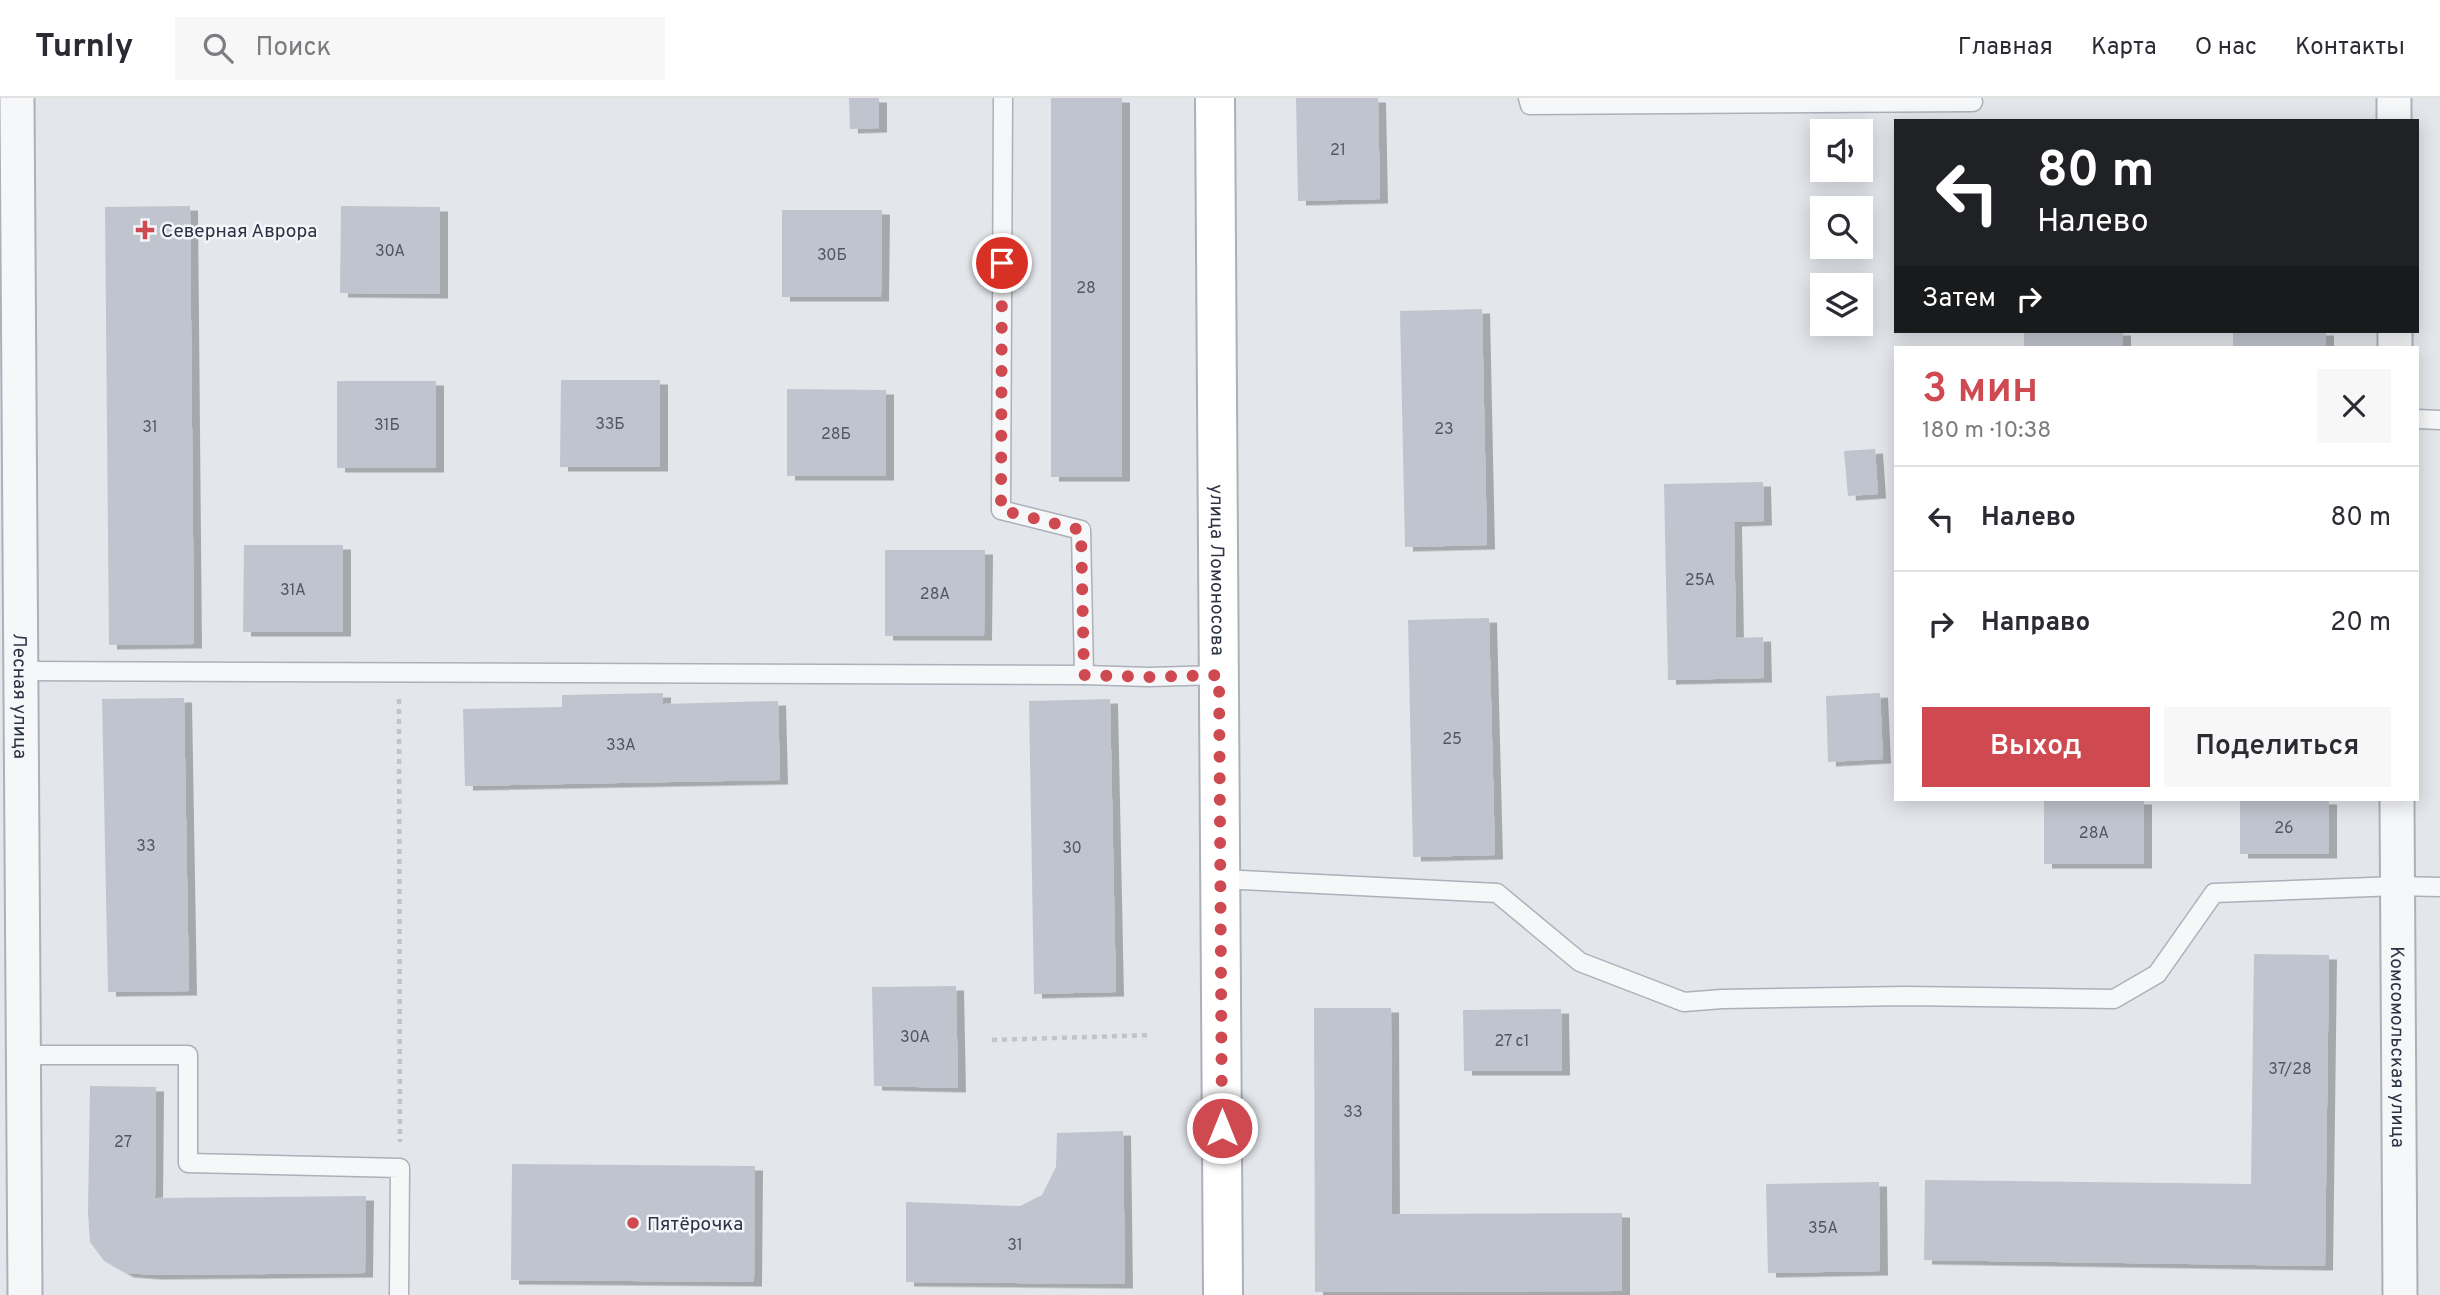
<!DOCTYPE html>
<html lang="ru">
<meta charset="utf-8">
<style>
:root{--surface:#fff;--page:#f7f7f7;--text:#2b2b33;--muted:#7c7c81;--line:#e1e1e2;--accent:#cf4951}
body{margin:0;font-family:Overpass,sans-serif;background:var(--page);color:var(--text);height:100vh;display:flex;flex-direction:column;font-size:26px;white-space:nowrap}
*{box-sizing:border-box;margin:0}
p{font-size:23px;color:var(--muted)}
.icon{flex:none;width:38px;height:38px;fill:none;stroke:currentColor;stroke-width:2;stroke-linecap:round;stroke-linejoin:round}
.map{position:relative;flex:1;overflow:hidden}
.details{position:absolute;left:1894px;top:248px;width:525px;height:455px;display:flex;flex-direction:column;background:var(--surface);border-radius:0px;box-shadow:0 4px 18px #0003}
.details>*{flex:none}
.guide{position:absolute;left:1894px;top:21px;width:525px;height:214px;border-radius:0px;box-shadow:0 4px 18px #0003;background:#202124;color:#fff;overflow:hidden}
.buttons{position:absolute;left:1810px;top:21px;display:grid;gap:14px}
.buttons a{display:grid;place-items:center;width:63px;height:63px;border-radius:0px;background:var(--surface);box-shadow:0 4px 18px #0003;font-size:35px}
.pin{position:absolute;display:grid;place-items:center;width:60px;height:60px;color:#fff;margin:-30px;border:4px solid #fff;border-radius:50%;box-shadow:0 2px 7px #0007}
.me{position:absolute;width:77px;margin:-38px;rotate:0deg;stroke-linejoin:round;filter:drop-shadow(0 0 5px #0008)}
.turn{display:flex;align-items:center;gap:24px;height:147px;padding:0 28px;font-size:32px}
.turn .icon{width:91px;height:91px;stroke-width:2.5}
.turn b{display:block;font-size:49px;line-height:60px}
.then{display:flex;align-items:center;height:66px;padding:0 28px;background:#0003;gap:14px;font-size:26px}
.round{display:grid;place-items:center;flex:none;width:74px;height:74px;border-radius:0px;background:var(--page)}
.head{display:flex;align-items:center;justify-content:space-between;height:119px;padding:0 28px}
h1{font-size:42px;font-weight:600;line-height:52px;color:var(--accent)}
.button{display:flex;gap:14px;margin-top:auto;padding:14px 28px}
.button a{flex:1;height:80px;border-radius:0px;background:var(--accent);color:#fff;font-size:28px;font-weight:600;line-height:80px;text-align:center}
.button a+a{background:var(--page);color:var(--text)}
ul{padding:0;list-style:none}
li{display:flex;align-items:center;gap:21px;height:105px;padding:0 28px;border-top:2px solid var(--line)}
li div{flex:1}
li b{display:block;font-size:26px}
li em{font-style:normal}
header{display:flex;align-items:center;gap:42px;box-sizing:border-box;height:98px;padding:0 35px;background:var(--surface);border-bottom:2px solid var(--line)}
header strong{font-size:33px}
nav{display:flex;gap:38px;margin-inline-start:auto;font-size:24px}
.search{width:490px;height:63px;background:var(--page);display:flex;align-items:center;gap:18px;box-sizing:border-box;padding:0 24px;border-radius:0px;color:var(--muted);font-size:26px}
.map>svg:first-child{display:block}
.building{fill:#c0c4ce;filter:url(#shadow)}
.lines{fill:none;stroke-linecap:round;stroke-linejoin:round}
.lane-casing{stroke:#acb0b9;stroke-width:21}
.street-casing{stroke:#acb0b9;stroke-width:37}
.secondary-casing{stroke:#acb0b9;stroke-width:42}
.path{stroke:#c1c4ca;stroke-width:4.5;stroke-dasharray:5 5;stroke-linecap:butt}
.lane{stroke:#f6f7f9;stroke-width:18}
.street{stroke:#f6f7f9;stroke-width:33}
.secondary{stroke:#fff;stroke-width:38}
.route{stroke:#cf4951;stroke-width:12;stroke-dasharray:0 21.6}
.poi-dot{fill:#cf4951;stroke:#f3f5f8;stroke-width:2.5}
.labels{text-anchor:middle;stroke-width:5;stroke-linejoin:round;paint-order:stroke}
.number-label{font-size:16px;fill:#505666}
.poi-label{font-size:19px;fill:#2b3244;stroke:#f3f5f8;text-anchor:start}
.street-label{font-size:19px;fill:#2b3244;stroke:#f3f5f8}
</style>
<header>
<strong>Turnly</strong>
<div class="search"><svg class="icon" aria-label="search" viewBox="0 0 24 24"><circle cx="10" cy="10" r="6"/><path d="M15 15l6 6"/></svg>Поиск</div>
<nav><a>Главная</a><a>Карта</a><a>О нас</a><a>Контакты</a></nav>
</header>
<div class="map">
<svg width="2440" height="1197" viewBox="0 0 2440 1197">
<defs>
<filter id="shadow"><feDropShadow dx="8" dy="4.5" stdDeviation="0" flood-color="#0004"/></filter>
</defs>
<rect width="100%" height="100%" fill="#e3e6eb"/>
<g class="building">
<path d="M849 0H879V30L850 31Z"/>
<rect x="1051" y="0" width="71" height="379"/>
<path d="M1296 0H1378L1380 101 1298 103Z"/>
<path d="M190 108 194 546 109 547 105 109Z"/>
<path d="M341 108 440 109V196L340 195Z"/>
<path d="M782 112H882L881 199H782Z"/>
<path d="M1482 211 1487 447 1405 449 1400 213Z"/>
<rect x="2024" y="233" width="99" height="17"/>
<rect x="2233" y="233" width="93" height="17"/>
<path d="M561 282H660V369H560Z"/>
<rect x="337" y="283" width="99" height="87"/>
<path d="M787 291 886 292V378H787Z"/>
<path d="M1875 351 1878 396 1848 398 1844 353Z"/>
<path d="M1763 384 1764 423 1734 424 1736 540 1763 539 1764 580 1668 582 1664 386Z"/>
<path d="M244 447H343V534H243Z"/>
<path d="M885 452H985L984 538H885Z"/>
<path d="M1489 520 1495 757 1413 759 1408 522Z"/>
<path d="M663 595V606L778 603 780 682 465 688 463 611 562 609V597Z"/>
<path d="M1880 595 1883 661 1828 664 1826 598Z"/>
<path d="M184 600 189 893 108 894 102 601Z"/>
<path d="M1110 601 1116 894 1034 896 1029 603Z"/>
<rect x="2044" y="702" width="100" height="64"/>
<rect x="2240" y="702" width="89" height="54"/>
<path d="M2254 856 2329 857 2325 1168 1924 1162 1925 1082 2251 1086Z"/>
<path d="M956 888 958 990 874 988 872 889Z"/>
<path d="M1314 910H1391L1392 1116 1622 1115V1193L1315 1194Z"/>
<path d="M1561 911 1562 973H1464L1463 912Z"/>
<path d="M90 988 156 989 155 1100 366 1098 365 1175 154 1177 126 1175 104 1163 90 1144 88 1115Z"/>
<path d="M1123 1033 1125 1186 906 1184V1104L1020 1108 1042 1097 1056 1069 1057 1035Z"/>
<path d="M512 1066 755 1068 754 1184 511 1182Z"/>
<path d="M1879 1084 1880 1173 1768 1175 1766 1086Z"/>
</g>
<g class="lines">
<g class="lane-casing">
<g id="lane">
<path d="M1003 0 1001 412 1081 432 1084 577"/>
<path d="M1528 0 1530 7 1973 4"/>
<path d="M2417 321 2440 322"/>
<path d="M21 573 1084 577 1149 579 1219 577"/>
<path d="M1221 781 1497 795 1580 864 1684 904 1722 901 1906 898 2114 901 2157 876 2214 795 2397 788 2440 789"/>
<path d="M23 957H188V1065L400 1070 399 1197"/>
</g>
</g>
<g class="street-casing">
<g id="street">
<path id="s1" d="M17 0 25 1197"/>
<path d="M2394 0V23"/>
<path d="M2395 233V250"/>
<path id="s2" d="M2397 702 2400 1197"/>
</g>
</g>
<g class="secondary-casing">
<g id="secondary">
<path id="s3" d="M1215 0 1223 1197"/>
</g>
</g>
<g class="path">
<path d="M399 601 400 1044"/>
<path d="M992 942 1152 937"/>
</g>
<use href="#lane" class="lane"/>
<use href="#street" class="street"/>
<use href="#secondary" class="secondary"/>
</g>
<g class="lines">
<path class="route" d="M1002 165 1001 412 1081 432 1084 577 1149 579 1219 577 1222 1030"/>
</g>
<g class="poi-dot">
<path d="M141.5 121.5h7v7h7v7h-7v7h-7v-7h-7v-7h7z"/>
<circle cx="633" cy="1125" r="7"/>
</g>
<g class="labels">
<g class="number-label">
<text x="1338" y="57">21</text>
<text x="390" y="158">30А</text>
<text x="832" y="162">30Б</text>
<text x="1086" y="195">28</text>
<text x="610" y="331">33Б</text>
<text x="387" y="332">31Б</text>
<text x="150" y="334">31</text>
<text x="1444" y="336">23</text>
<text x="836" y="341">28Б</text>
<text x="1700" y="487">25А</text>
<text x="293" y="497">31А</text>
<text x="935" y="501">28А</text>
<text x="1452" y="646">25</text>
<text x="621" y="652">33А</text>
<text x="2284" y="735">26</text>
<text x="2094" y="740">28А</text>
<text x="146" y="753">33</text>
<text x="1072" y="755">30</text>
<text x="915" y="944">30А</text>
<text x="1512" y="948">27 с1</text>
<text x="2290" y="976">37/28</text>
<text x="1353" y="1019">33</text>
<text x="123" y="1049">27</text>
<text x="1823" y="1135">35А</text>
<text x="1015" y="1152">31</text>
</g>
<g class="poi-label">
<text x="161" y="139">Северная Аврора</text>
<text x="647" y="1132">Пятёрочка</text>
</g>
<g class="street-label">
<text dy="7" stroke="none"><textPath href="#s3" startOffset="472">улица Ломоносова</textPath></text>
<text dy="7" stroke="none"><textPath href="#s1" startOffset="598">Лесная улица</textPath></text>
<text dy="7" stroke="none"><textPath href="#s2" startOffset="247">Комсомольская улица</textPath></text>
</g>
</g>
</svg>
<div class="buttons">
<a><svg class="icon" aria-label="sound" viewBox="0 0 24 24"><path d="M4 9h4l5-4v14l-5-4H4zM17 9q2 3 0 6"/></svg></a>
<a><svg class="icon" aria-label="search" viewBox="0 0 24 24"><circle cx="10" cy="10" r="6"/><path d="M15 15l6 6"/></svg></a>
<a><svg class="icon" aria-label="layers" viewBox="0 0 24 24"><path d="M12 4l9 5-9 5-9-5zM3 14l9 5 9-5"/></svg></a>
</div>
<div class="pin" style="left:1002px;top:165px;background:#d93025"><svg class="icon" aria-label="arrive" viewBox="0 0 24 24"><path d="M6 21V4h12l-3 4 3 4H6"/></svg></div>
<svg class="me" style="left:1222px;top:1030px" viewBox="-20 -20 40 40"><circle r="17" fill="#cf4951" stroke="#fff" stroke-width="3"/><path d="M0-11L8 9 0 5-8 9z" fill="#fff"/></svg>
<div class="guide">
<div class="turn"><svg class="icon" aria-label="left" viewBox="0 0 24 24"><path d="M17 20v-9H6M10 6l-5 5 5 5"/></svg><div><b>80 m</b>Налево</div></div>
<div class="then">Затем<svg class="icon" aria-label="right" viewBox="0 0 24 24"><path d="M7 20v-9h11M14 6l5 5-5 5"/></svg></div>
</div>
<section class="details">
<div class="head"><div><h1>3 мин</h1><p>180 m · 10:38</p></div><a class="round"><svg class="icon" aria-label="close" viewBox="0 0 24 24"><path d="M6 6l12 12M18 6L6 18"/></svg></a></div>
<ul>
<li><svg class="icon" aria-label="left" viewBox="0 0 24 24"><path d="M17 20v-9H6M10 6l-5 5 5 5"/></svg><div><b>Налево</b></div><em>80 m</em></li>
<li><svg class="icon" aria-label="right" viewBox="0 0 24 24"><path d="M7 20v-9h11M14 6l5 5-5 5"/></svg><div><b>Направо</b></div><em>20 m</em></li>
</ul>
<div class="button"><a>Выход</a><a>Поделиться</a></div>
</section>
</div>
